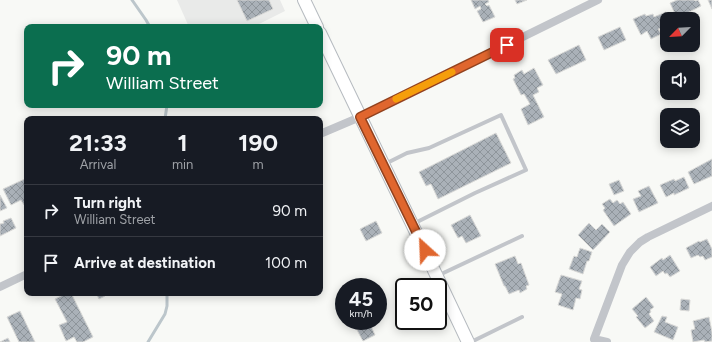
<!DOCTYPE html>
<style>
:root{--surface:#171b24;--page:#242831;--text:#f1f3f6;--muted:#9ea1a6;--line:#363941}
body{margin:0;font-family:Figtree,sans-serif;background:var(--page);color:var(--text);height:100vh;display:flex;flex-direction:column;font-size:15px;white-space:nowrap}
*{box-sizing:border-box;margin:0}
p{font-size:13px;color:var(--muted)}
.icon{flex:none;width:22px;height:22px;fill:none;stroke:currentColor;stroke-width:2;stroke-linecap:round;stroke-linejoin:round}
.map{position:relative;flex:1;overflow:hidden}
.panel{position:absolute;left:24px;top:116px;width:299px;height:180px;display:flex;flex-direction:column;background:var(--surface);border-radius:8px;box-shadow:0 2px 10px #0003}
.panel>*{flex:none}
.top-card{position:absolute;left:24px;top:24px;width:299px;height:84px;border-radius:8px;box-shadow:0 2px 10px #0003;background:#0b6e4f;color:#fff;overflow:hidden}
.needle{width:26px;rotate:246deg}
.fabs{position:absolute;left:660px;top:12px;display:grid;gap:8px}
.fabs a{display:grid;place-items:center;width:40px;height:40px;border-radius:8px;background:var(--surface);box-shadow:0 2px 10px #0003;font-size:20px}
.speed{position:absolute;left:335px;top:278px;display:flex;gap:8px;font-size:20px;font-weight:700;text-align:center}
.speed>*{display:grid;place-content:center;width:52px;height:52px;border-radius:50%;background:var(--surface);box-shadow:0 2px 10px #0003;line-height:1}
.speed small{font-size:10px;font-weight:400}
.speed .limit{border:2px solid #111;border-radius:6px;background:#fff;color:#111}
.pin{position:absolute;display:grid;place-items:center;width:34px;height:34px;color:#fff;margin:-17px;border-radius:8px;box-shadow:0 2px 6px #0006}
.me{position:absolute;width:44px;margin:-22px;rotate:335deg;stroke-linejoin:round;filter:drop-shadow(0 0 3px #0008)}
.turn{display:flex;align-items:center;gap:14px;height:84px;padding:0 16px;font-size:18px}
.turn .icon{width:52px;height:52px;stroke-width:2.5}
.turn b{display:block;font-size:28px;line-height:34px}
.eta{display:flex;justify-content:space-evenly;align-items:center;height:68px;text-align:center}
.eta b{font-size:24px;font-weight:700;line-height:28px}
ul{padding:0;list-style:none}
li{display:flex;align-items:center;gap:12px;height:52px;padding:0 16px;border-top:1px solid var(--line)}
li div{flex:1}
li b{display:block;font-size:15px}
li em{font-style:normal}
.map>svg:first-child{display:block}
.built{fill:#e9eae9}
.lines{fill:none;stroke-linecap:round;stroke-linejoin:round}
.stream{stroke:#bcc6cb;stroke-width:3}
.building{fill:url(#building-cross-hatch);stroke:#dadad8}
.secondary-casing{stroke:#b6bbc0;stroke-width:14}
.service{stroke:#c2c5ca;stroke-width:4}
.minor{stroke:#c2c5ca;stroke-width:8}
.secondary{stroke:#fff;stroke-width:12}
.route-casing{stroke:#92421e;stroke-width:10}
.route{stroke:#e0662e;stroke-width:7}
.slow{stroke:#f59e0b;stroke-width:7}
</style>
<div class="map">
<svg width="712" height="342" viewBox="0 0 712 342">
<defs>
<pattern id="building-cross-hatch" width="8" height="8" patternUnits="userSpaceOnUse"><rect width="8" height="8" fill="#aab1b8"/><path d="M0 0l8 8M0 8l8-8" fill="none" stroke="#8e959b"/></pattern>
</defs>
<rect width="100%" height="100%" fill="#f8f9f6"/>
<path class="built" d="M177 0H280L285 11 253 27H189Z"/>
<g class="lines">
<g class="stream">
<path d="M132 0 146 20 150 27"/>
<path d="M165 119 167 105"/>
<path d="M148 342 165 314 167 306V293"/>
</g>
</g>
<g class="building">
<path d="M237 0H269L273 9 247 21Z"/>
<path d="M471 0H488L489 2 485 4 487 6 489 5 495 17 483 22 477 11 481 9 480 6 475 9Z"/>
<path d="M515 0H527L517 4Z"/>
<path d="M677 0H694L695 1 698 0 701 6 677 18 670 3Z"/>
<path d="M708 0H712V9Z"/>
<path d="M666 12 669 19H667V25L658 29 661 34 651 39 647 31 641 35 633 19 645 14 646 16 653 14 654 17Z"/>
<path d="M620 27 626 40 604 50 598 37Z"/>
<path d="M579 45 586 60 556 74 548 60Z"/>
<path d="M534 68 543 85 537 88 539 92 533 95 544 117 528 125 521 109 530 104 524 94 521 95 513 79 515 78 514 75 522 70 524 74Z"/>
<path d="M496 133 511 163 438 199 431 184 426 186 419 172Z"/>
<path d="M712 159V176L694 184 688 172Z"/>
<path d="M684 177 689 188 674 195V193L666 197 660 185 674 179 675 181Z"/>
<path d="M27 178V204L24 205 21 200 11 205 3 189Z"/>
<path d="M619 180 624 191 614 195 609 184Z"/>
<path d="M649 186 658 203 639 212 633 199 641 196 638 191Z"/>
<path d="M0 195 7 208 0 211Z"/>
<path d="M610 199 613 203 617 200 620 204 623 202 631 214 614 226 603 210 605 208 602 204Z"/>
<path d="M470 215 481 236 466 243 462 236 458 238 451 225Z"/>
<path d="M11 218 16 228 0 236V224L4 223 3 221Z"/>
<path d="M376 221 382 233 366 241 360 229Z"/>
<path d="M589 223 596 230 602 224 610 232 593 250 578 235Z"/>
<path d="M707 239 712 249V257L705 260 703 256 700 257 698 255 691 258 686 248 699 241 700 242Z"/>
<path d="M580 248 592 252 589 261H587L583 274 569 269 574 256 577 257Z"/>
<path d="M670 255 680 271 670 277 667 273 665 274 663 271 656 276 650 267 662 258 663 260Z"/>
<path d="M515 256 518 264 521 263 529 285 526 286 527 289 520 293 519 290 509 294 505 286H504L495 264Z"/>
<path d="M561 275 582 281 579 289 582 290 580 299 576 298 573 310 558 305 562 294 555 292Z"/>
<path d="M67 293H71L93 337 83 342H77L74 337 66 341 59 325 67 322 55 299Z"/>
<path d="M96 293H103L105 296 99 299Z"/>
<path d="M646 297 654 307 650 310 651 312 649 314 654 321 645 328 636 317 638 316 632 309Z"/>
<path d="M681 299 690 300 689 311 680 310Z"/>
<path d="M20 311 35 342H19L7 317Z"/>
<path d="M662 316 667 317 665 322 678 327 673 340 654 332Z"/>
<path d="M709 317 712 332V341L705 342 704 340 693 342 691 330 695 329 693 321Z"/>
<path d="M370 324 375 335 363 341 357 330Z"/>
<path d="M8 338 10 342H0Z"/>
</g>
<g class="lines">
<g class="secondary-casing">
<g id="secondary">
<path d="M304 0 317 27"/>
<path d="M320 33 412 224 468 342"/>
</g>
</g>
<g class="service">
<path d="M385 164 407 153 429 148 501 115 526 170 475 193 413 224"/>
<path d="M437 276 522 236"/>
<path d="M471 342 522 317"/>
</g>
<g class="minor">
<path d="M320 134 360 117 598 0"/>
<path d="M0 287 27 274"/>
<path d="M607 342 594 339 622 265 630 252 640 242 648 237 712 206"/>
</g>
<use href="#secondary" class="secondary"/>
</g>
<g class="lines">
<g class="route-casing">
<path id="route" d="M425 250 360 117 507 45"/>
</g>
<use href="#route" class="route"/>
<path class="slow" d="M396 99 452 72"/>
</g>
</svg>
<div class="fabs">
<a><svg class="needle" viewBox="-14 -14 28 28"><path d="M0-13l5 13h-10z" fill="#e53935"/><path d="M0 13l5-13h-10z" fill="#9ea1a6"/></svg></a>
<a><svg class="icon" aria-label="sound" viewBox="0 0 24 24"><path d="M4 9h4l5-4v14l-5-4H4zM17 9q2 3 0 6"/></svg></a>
<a><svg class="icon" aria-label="layers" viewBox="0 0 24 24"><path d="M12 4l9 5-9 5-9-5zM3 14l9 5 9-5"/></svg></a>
</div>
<div class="speed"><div>45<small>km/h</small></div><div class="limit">50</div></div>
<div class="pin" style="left:507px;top:45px;background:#d93025"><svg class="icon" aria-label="arrive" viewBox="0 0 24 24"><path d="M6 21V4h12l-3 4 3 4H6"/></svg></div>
<svg class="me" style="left:425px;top:250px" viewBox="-20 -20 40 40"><circle r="19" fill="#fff"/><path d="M0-13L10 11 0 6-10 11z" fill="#e0662e"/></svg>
<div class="top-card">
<div class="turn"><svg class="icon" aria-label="right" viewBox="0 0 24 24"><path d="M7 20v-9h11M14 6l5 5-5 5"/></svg><div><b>90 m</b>William Street</div></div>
</div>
<section class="panel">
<div class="eta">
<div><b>21:33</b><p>Arrival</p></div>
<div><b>1</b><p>min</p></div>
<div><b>190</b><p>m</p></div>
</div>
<ul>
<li><svg class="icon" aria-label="right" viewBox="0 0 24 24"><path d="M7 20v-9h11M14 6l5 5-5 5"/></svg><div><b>Turn right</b><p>William Street</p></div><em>90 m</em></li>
<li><svg class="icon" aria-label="arrive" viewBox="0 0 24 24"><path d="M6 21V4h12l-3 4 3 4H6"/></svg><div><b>Arrive at destination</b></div><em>100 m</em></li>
</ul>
</section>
</div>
